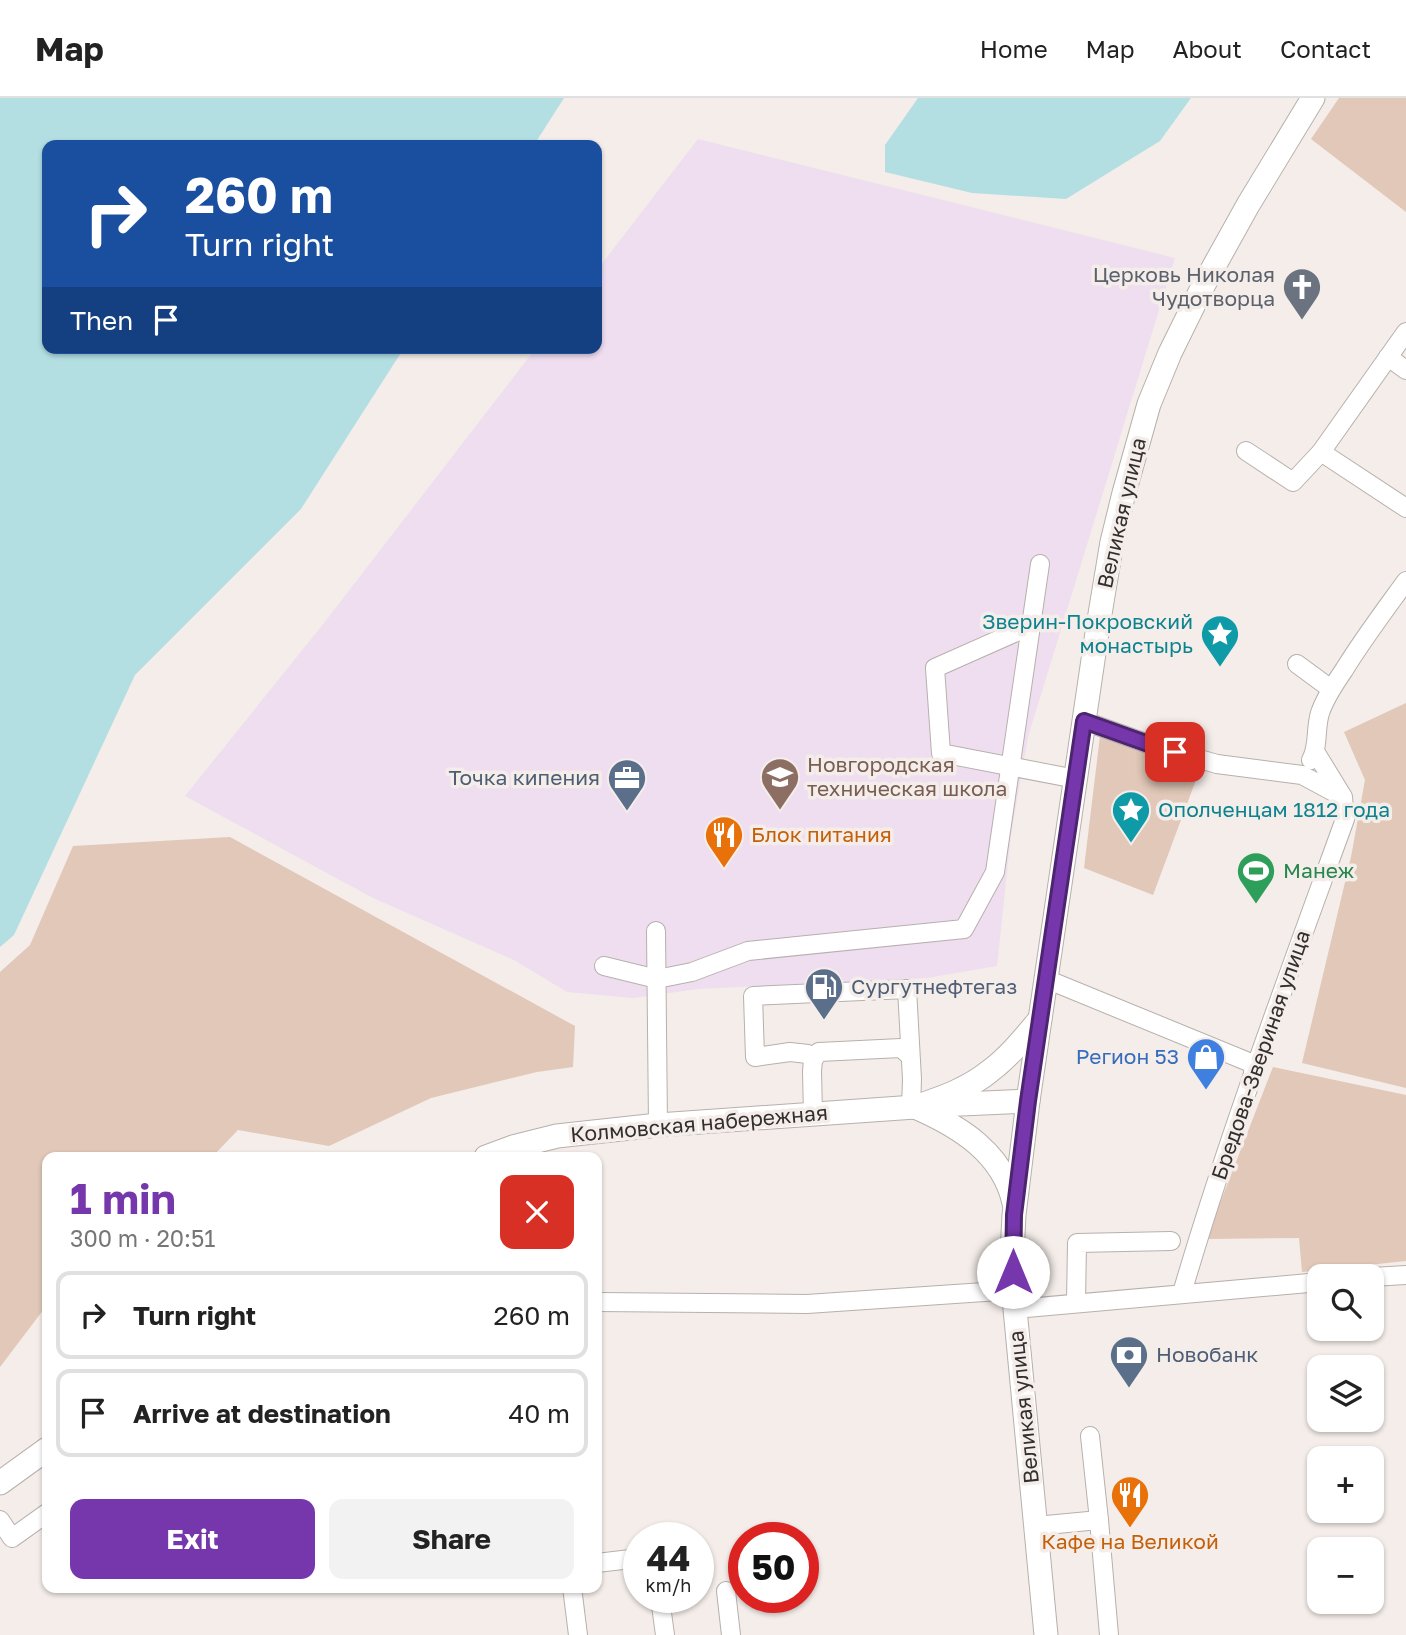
<!DOCTYPE html>
<meta charset="utf-8">
<style>
:root{--surface:#fff;--page:#f2f2f2;--text:#222;--muted:#767676;--line:#e0e0e0;--accent:#7737ac}
body{margin:0;font-family:"Golos Text",sans-serif;background:var(--page);color:var(--text);height:100vh;display:flex;flex-direction:column;font-size:26px;white-space:nowrap}
*{box-sizing:border-box;margin:0}
p{font-size:23px;color:var(--muted)}
.icon{flex:none;width:38px;height:38px;fill:none;stroke:currentColor;stroke-width:2;stroke-linecap:round;stroke-linejoin:round}
.map{position:relative;flex:1;overflow:hidden}
.side{position:absolute;left:42px;top:1054px;width:560px;height:441px;display:flex;flex-direction:column;background:var(--surface);border-radius:14px;box-shadow:0 2px 5px #0004}
.side>*{flex:none}
.hud{position:absolute;left:42px;top:42px;width:560px;height:214px;border-radius:14px;box-shadow:0 2px 5px #0004;background:#1a4fa0;color:#fff;overflow:hidden}
.tools{position:absolute;left:1307px;top:1166px;display:grid;gap:14px}
.tools a{display:grid;place-items:center;width:77px;height:77px;border-radius:14px;background:var(--surface);box-shadow:0 2px 5px #0004;font-size:35px}
.speed{position:absolute;left:623px;top:1424px;display:flex;gap:14px;font-size:35px;font-weight:700;text-align:center}
.speed>*{display:grid;place-content:center;width:91px;height:91px;border-radius:50%;background:var(--surface);box-shadow:0 2px 5px #0004;line-height:1}
.speed small{font-size:18px;font-weight:400}
.speed .limit{border:10px solid #d22;background:#fff;color:#111}
.pin{position:absolute;display:grid;place-items:center;width:60px;height:60px;color:#fff;margin:-30px;border-radius:14px;box-shadow:0 4px 10px #0006}
.me{position:absolute;width:77px;margin:-38px;rotate:0deg;stroke-linejoin:round;filter:drop-shadow(0 0 5px #0008)}
.turn{display:flex;align-items:center;gap:24px;height:147px;padding:0 28px;font-size:32px}
.turn .icon{width:91px;height:91px;stroke-width:2.5}
.turn b{display:block;font-size:49px;line-height:60px}
.then{display:flex;align-items:center;height:66px;padding:0 28px;background:#0003;gap:14px;font-size:26px}
.round{display:grid;place-items:center;flex:none;width:74px;height:74px;border-radius:14px;background:var(--page)}
.overview{display:flex;align-items:center;justify-content:space-between;height:119px;padding:0 28px}
h1{font-size:42px;font-weight:700;line-height:52px;color:var(--accent)}
.button{display:flex;gap:14px;margin-top:auto;padding:14px 28px}
.button a{flex:1;height:80px;border-radius:14px;background:var(--accent);color:#fff;font-size:28px;font-weight:700;line-height:80px;text-align:center}
.button a+a{background:var(--page);color:var(--text)}
ul{padding:0;list-style:none}
li{display:flex;align-items:center;gap:21px;height:88px;margin:0 14px 10px;padding:0 14px;border:4px solid var(--line);border-radius:14px}
li div{flex:1}
li b{display:block;font-size:26px}
li em{font-style:normal}
header{display:flex;align-items:center;gap:42px;box-sizing:border-box;height:98px;padding:0 35px;background:var(--surface);border-bottom:2px solid var(--line)}
header strong{font-size:33px}
nav{display:flex;gap:38px;margin-inline-start:auto;font-size:24px}
.map>svg:first-child{display:block}
.education{fill:#efdef0}
.green{fill:#e1c8b8}
.water{fill:#b3dfe3}
.lines{fill:none;stroke-linecap:round;stroke-linejoin:round}
.minor-casing{stroke:#b7b0ac;stroke-width:20}
.major-casing{stroke:#b7b0ac;stroke-width:25}
.minor{stroke:#fff;stroke-width:18}
.major{stroke:#fff;stroke-width:23}
.route-casing{stroke:#4d2470;stroke-width:18}
.route{stroke:#7737ac;stroke-width:12}
.labels{text-anchor:middle;stroke-width:7;stroke-linejoin:round;paint-order:stroke}
.worship-label{font-size:21px;fill:#5b616d;stroke:#f4ede9;text-anchor:end}
.street-label{font-size:21px;fill:#322f2e;stroke:#f4ede9}
.culture-label{font-size:21px;fill:#0d838f;stroke:#f4ede9;text-anchor:end}
.education-label{font-size:21px;fill:#785e54;stroke:#f4ede9;text-anchor:start}
.service-label{font-size:21px;fill:#4e5e75;stroke:#f4ede9;text-anchor:start}
.food-label{font-size:21px;fill:#c56008;stroke:#f4ede9;text-anchor:start}
.leisure-label{font-size:21px;fill:#27864d;stroke:#f4ede9;text-anchor:start}
.shop-label{font-size:21px;fill:#366cbe;stroke:#f4ede9;text-anchor:end}
</style>
<header>
<strong>Map</strong>
<nav><a>Home</a><a>Map</a><a>About</a><a>Contact</a></nav>
</header>
<div class="map">
<svg width="1406" height="1537" viewBox="0 0 1406 1537">
<rect width="100%" height="100%" fill="#f4ede9"/>
<path class="education" d="M698 41 1175 160 1028 639 1011 737 997 868 927 880 698 891 633 900 567 894 514 862 373 800 185 698 324 525 536 250H597V172Z"/>
<g class="green">
<path d="M1339 0H1406V114L1311 41Z"/>
<path d="M1406 605V990L1302 965 1351 759 1365 682 1344 634Z"/>
<path d="M1100 638 1200 671 1153 797 1084 770Z"/>
<path d="M230 739 575 928 573 969 537 974 431 1000 329 1048 238 1032 212 1059H47V1207L0 1269V874L30 847 73 748Z"/>
<path d="M1273 969 1406 997V1163L1302 1174 1299 1140 1206 1141Z"/>
</g>
<g class="water">
<path d="M0 0H564L534 47H47V250H404L301 411 135 577 14 837 0 849Z"/>
<path d="M918 0H1191L1160 43 1066 101 972 95 885 74V47Z"/>
</g>
<g class="lines">
<g class="minor-casing">
<g id="minor">
<path d="M1388 259 1406 272"/>
<path d="M1246 353 1293 384 1321 354 1406 234"/>
<path d="M1321 354 1406 410"/>
<path d="M1032 527 935 570 941 655 1076 681"/>
<path d="M1297 566 1331 591"/>
<path d="M1084 623 1154 648 1217 666 1302 677 1341 698"/>
<path d="M1311 662C1319 648 1315 631 1320 615 1325 600 1335 585 1344 572 1363 541 1385 512 1406 483"/>
<path d="M656 833 658 1027"/>
<path d="M604 868 657 881 692 874 748 853 964 831 995 774 1040 466"/>
<path d="M1046 881 1256 967 1253 975"/>
<path d="M813 962 808 956 790 954 755 959 753 898 907 891 912 981 911 1010"/>
<path d="M813 1016 812 973 813 962 819 954 901 950 910 958"/>
<path d="M1372 1179 1406 1177"/>
<path d="M1182 1195C1229 1035 1288 878 1345 721L1343 699 1316 655"/>
<path d="M597 1204 807 1206 1014 1192"/>
<path d="M1076 1204 1077 1145 1171 1143"/>
<path d="M1015 1211 1320 1184"/>
<path d="M1090 1338 1099 1422"/>
<path d="M0 1422 12 1440 47 1415"/>
<path d="M1036 1428 1099 1422 1109 1537"/>
<path d="M597 1465 639 1460"/>
<path d="M572 1489 578 1537"/>
<path d="M726 1493 731 1537"/>
<path d="M660 1500 665 1537"/>
</g>
</g>
<g class="major-casing">
<g id="major">
<path d="M939 1007 1028 1003"/>
<path d="M915 1009C959 1028 1003 1055 1014 1105"/>
<path d="M486 1059 513 1049 557 1038 658 1027 915 1009C942 1000 968 991 990 973 1009 959 1025 939 1040 921"/>
<path d="M0 1385 47 1351"/>
<path d="M1046 1537 1015 1211 1012 1156 1014 1117 1028 1003 1098 528 1112 444 1124 395 1149 306 1170 255 1203 188 1248 107 1313 0"/>
</g>
</g>
<use href="#minor" class="minor"/>
<use href="#major" class="major"/>
</g>
<g class="lines">
<g class="route-casing">
<path id="route" d="M1013 1174 1014 1117 1028 1003 1084 623 1154 648 1175 654"/>
</g>
<use href="#route" class="route"/>
</g>
<defs>
<g id="church-pin" transform="scale(2.0125)"><path d="M0 17L-7.5 6A9.5 9.5 0 1 1 7.5 6Z" fill="#6b7280" stroke="#f4ede9"/><path d="M-1.2-6h2.4v3.5h3.3v2.4h-3.3V6h-2.4V-.1h-3.3v-2.4h3.3Z" fill="#fff"/></g>
<g id="sight-pin" transform="scale(2.0125)"><path d="M0 17L-7.5 6A9.5 9.5 0 1 1 7.5 6Z" fill="#0f9aa8" stroke="#f4ede9"/><path d="M0-6L1.8-2.2L6-1.7L2.9 1.2L3.7 5.4L0 3.3L-3.7 5.4L-2.9 1.2L-6-1.7L-1.8-2.2Z" fill="#fff"/></g>
<g id="university-pin" transform="scale(2.0125)"><path d="M0 17L-7.5 6A9.5 9.5 0 1 1 7.5 6Z" fill="#8d6e63" stroke="#f4ede9"/><path d="M0-5L7-2L0 1L-7-2ZM-4 1L0 2.5L4 1V4Q0 6-4 4Z" fill="#fff"/></g>
<g id="office-pin" transform="scale(2.0125)"><path d="M0 17L-7.5 6A9.5 9.5 0 1 1 7.5 6Z" fill="#5c6f8a" stroke="#f4ede9"/><path d="M-6-3h4V-5.5h4V-3h4V5H-6ZM-1-4.5V-3h2v-1.5ZM-6 0V1H6V0Z" fill="#fff"/></g>
<g id="restaurant-pin" transform="scale(2.0125)"><path d="M0 17L-7.5 6A9.5 9.5 0 1 1 7.5 6Z" fill="#e8710a" stroke="#f4ede9"/><path d="M-5-6h1v4h1v-4h1v4h1v-4h1v5L-1.5 .5V6h-2V.5L-5-1ZM5-6V6H3V1.5H1.5Q1.5-4 5-6Z" fill="#fff"/></g>
<g id="stadium-pin" transform="scale(2.0125)"><path d="M0 17L-7.5 6A9.5 9.5 0 1 1 7.5 6Z" fill="#2e9e5b" stroke="#f4ede9"/><path d="M0-5a6.5 5 0 1 0 0 10a6.5 5 0 1 0 0-10ZM-3.5-1.8h7v3.6h-7Z" fill="#fff"/></g>
<g id="fuel-pin" transform="scale(2.0125)"><path d="M0 17L-7.5 6A9.5 9.5 0 1 1 7.5 6Z" fill="#5c6f8a" stroke="#f4ede9"/><path d="M-5.5-6h7V0h2V4h1.3V-2.5L3-4.5l.8-.8L6-3V5H2.5V1h-1V6h-7ZM-4.2-4.7v3.2H.2V-4.7Z" fill="#fff"/></g>
<g id="shop-pin" transform="scale(2.0125)"><path d="M0 17L-7.5 6A9.5 9.5 0 1 1 7.5 6Z" fill="#3f7fe0" stroke="#f4ede9"/><path d="M-5-2.5h2.3a2.7 3.5 0 0 1 5.4 0H5L5.5 6h-11ZM-1.5-2.5h3a1.5 2.3 0 0 0-3 0Z" fill="#fff"/></g>
<g id="bank-pin" transform="scale(2.0125)"><path d="M0 17L-7.5 6A9.5 9.5 0 1 1 7.5 6Z" fill="#5c6f8a" stroke="#f4ede9"/><path d="M-6-4H6V4H-6ZM0-2.3a2.3 2.3 0 1 0 0 4.6a2.3 2.3 0 1 0 0-4.6Z" fill="#fff"/></g>
</defs>
<g fill-rule="evenodd">
<use href="#church-pin" x="1302" y="189"/>
<use href="#sight-pin" x="1220" y="536"/>
<use href="#university-pin" x="780" y="679"/>
<use href="#office-pin" x="627" y="680"/>
<use href="#sight-pin" x="1131" y="712"/>
<use href="#restaurant-pin" x="724" y="737"/>
<use href="#stadium-pin" x="1256" y="773"/>
<use href="#fuel-pin" x="824" y="889"/>
<use href="#shop-pin" x="1206" y="959"/>
<use href="#bank-pin" x="1129" y="1257"/>
<use href="#restaurant-pin" x="1130" y="1397"/>
</g>
<g class="labels">
<g class="worship-label">
<text x="1275" y="184">Церковь Николая<tspan x="1275" dy="24">Чудотворца</tspan></text>
</g>
<g class="street-label">
<text transform="translate(1122 415) rotate(-77)" y="7">Великая улица</text>
<text transform="translate(1261 957) rotate(-71)" y="7">Бредова-Звериная улица</text>
<text transform="translate(699 1026) rotate(-5)" y="7">Колмовская набережная</text>
<text transform="translate(1024 1309) rotate(-96)" y="7">Великая улица</text>
</g>
<g class="culture-label">
<text x="1193" y="531">Зверин-Покровский<tspan x="1193" dy="24">монастырь</tspan></text>
<text x="1158" y="719" text-anchor="start">Ополченцам 1812 года</text>
</g>
<g class="education-label">
<text x="807" y="674">Новгородская<tspan x="807" dy="24">техническая школа</tspan></text>
</g>
<g class="service-label">
<text x="600" y="687" text-anchor="end">Точка кипения</text>
<text x="851" y="896">Сургутнефтегаз</text>
<text x="1156" y="1264">Новобанк</text>
</g>
<g class="food-label">
<text x="751" y="744">Блок питания</text>
<text x="1130" y="1451" text-anchor="middle">Кафе на Великой</text>
</g>
<g class="leisure-label">
<text x="1283" y="780">Манеж</text>
</g>
<g class="shop-label">
<text x="1179" y="966">Регион 53</text>
</g>
</g>
</svg>
<div class="tools">
<a><svg class="icon" aria-label="search" viewBox="0 0 24 24"><circle cx="10" cy="10" r="6"/><path d="M15 15l6 6"/></svg></a>
<a><svg class="icon" aria-label="layers" viewBox="0 0 24 24"><path d="M12 4l9 5-9 5-9-5zM3 14l9 5 9-5"/></svg></a>
<a>+</a>
<a>−</a>
</div>
<div class="speed"><div>44<small>km/h</small></div><div class="limit">50</div></div>
<div class="pin" style="left:1175px;top:654px;background:#d93025"><svg class="icon" aria-label="arrive" viewBox="0 0 24 24"><path d="M6 21V4h12l-3 4 3 4H6"/></svg></div>
<svg class="me" style="left:1013px;top:1174px" viewBox="-20 -20 40 40"><circle r="19" fill="#fff"/><path d="M0-13L10 11 0 6-10 11z" fill="#7737ac"/></svg>
<div class="hud">
<div class="turn"><svg class="icon" aria-label="right" viewBox="0 0 24 24"><path d="M7 20v-9h11M14 6l5 5-5 5"/></svg><div><b>260 m</b>Turn right</div></div>
<div class="then">Then<svg class="icon" aria-label="arrive" viewBox="0 0 24 24"><path d="M6 21V4h12l-3 4 3 4H6"/></svg></div>
</div>
<section class="side">
<div class="overview"><div><h1>1 min</h1><p>300 m · 20:51</p></div><a class="round" style="background:#d93025;color:#fff"><svg class="icon" aria-label="close" viewBox="0 0 24 24"><path d="M6 6l12 12M18 6L6 18"/></svg></a></div>
<ul>
<li><svg class="icon" aria-label="right" viewBox="0 0 24 24"><path d="M7 20v-9h11M14 6l5 5-5 5"/></svg><div><b>Turn right</b></div><em>260 m</em></li>
<li><svg class="icon" aria-label="arrive" viewBox="0 0 24 24"><path d="M6 21V4h12l-3 4 3 4H6"/></svg><div><b>Arrive at destination</b></div><em>40 m</em></li>
</ul>
<div class="button"><a>Exit</a><a>Share</a></div>
</section>
</div>
